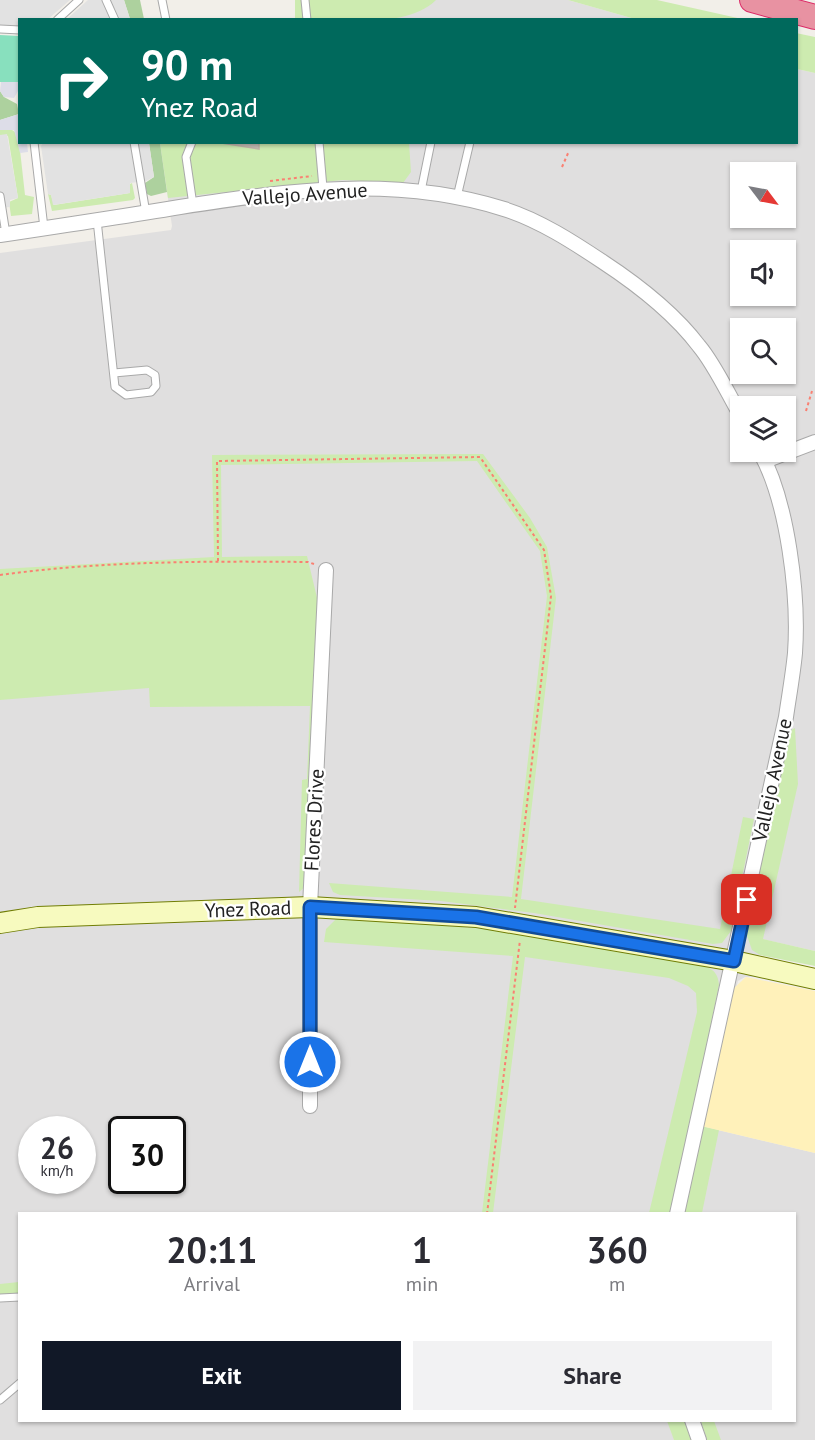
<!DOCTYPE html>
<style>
:root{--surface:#fff;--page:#f2f2f3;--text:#2b2b33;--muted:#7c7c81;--accent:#111827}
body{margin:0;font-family:"PT Sans",sans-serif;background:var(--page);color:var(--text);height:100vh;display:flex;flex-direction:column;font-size:22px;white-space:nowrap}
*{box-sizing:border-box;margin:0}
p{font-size:20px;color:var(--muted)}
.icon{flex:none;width:33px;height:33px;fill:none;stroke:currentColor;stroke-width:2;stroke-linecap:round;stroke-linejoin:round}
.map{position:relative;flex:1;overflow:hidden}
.sheet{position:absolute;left:18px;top:1212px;width:778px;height:210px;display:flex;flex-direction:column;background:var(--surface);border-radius:0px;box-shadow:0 2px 4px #0004}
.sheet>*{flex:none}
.hud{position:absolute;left:18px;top:18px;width:780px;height:126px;border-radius:0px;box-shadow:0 2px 4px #0004;background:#00695c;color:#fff;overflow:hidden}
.needle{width:39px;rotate:122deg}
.tools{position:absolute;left:730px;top:162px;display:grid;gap:12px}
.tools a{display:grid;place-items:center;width:66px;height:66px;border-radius:0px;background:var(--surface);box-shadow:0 2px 4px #0004;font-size:30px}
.speed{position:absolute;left:18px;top:1116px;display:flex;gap:12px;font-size:30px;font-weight:700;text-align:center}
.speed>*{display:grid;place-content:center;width:78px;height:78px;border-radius:50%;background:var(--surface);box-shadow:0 2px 4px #0004;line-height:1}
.speed small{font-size:15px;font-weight:400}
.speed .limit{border:3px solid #111;border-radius:9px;background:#fff;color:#111}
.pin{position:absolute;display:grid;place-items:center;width:51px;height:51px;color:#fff;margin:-26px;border-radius:12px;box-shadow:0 3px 9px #0006}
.me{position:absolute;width:66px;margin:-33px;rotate:0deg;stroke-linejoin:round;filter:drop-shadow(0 0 4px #0008)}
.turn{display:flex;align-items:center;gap:21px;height:126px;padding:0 24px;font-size:27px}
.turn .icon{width:78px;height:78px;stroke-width:2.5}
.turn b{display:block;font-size:42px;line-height:51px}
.eta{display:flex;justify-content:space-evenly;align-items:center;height:102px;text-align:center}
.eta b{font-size:36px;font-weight:600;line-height:42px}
.button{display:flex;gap:12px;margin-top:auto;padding:12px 24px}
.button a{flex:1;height:69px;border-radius:0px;background:var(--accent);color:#fff;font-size:24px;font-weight:600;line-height:69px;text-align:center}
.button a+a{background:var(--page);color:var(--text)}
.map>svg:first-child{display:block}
.residential{fill:#e0dfdf;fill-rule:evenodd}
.grass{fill:#cdebb0}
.forest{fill:#add19e}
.sand{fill:#fff1ba}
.pitch{fill:#88e0be}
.parking{fill:#e2e2e2}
.plaza{fill:#dddde8}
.building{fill:#c7bfb8;stroke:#c4b6ab;stroke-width:1.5}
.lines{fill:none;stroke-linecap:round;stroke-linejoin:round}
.service-casing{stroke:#a9a9a9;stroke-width:9}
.minor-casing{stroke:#a9a9a9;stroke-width:16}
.secondary-casing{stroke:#707d05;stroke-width:22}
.motorway-casing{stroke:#dc2a67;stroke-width:26}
.path{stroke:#fa8072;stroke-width:2;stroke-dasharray:3 3;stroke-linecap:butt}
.service{stroke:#fff;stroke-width:7}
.minor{stroke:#fff;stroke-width:14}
.secondary{stroke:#f7fabf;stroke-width:20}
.motorway{stroke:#e892a2;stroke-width:24}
.route-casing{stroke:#114b97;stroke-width:15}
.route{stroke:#1a73e8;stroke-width:10}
.labels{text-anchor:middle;stroke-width:4.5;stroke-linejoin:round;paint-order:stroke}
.street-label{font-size:20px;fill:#222;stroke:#fff}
</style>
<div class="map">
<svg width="815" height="1440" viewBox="0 0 815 1440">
<rect width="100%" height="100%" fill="#f2efe9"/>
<g class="residential">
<path d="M349 0H568L635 19 348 20Z"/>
<path d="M797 69 815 73V951L762 939 755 977H745L738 981 701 1126 815 1153V1440H0V253L171 230 172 226 167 192 342 143 796 142ZM741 172H786V218H741ZM741 250H786V296H741ZM741 328H786V374H741ZM741 406H786V452H741ZM32 1130H82V1180H32ZM122 1130H172V1180H122ZM20 1214H795V1420H20Z"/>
</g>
<g class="grass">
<path d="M295 0H436C406 30 336 19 295 20Z"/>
<path d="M568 0H657L742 19H635Z"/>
<path d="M796 33 815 37V73L797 69Z"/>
<path d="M9 128 15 132 19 141 25 195 34 197 32 214 11 216 9 202 18 198 8 136 0 135V130Z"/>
<path d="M160 143H409L411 172 403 183 343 180 168 198Z"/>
<path d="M132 183 135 198 133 200 52 211 48 194 51 195 54 205 130 193 128 185Z"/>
<path d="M483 454 530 518 547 547 556 598 521 899 720 929 743 817 754 819 731 931 722 943 713 944 534 913 441 901 340 895 333 892 329 883 512 897 547 596 540 551 477 461 221 465 222 557 307 556 319 606 305 887 299 892 302 780 307 779 310 706 150 707 149 688 0 700V569L214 557 212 455Z"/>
<path d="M795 728 798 784 763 939 815 951V966L760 955 752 950 746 933 788 736 791 730Z"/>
<path d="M338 917 497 930 693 963C707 967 718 968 719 985L672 1213H649L697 1012 696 993 688 986 669 978 525 957 493 1213H482L513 956 324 942 326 929Z"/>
<path d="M701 1126 719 1130 702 1213 684 1214Z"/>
<path d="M19 1282V1293L0 1295V1284Z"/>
<path d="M667 1421H686L691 1440H674Z"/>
<path d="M701 1421H714L721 1440H707Z"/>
</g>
<g class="forest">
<path d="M124 0H140L144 19H130Z"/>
<path d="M0 91 4 97 17 104 19 114 0 120Z"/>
<path d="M149 143H160L167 192 151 196 147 194 145 183 154 177Z"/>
</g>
<path class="sand" d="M746 977 815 991V1153L701 1126 733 989Z"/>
<path class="pitch" d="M0 35 19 36V82H0Z"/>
<g class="parking">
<path d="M0 0H70L48 19 20 20 19 30 0 29Z"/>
<path d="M88 0H124L130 19 66 20Z"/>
<path d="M7 134 18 198 10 200V207L0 208V135Z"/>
<path d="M44 142 149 143 154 177 146 181 130 183V193L53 205 51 195 48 194 41 146Z"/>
</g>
<g class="plaza">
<path d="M1 82H18V91L14 98 4 97 0 91Z"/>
<path d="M19 114 20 142 27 143 28 152 20 153 14 130H0V120Z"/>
</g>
<path class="building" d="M215 142H259V149Z"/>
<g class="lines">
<g class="service-casing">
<g id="service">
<path d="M106 0 115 20"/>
<path d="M162 0 166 20"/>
<path d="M305 0 307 20"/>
<path d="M57 20 79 0"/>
<path d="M0 29 20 30"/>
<path d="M34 142 44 228"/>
<path d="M134 142 146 213"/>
<path d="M192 142 186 157 193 205"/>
<path d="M319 142 323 188"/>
<path d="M421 191 431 142"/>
<path d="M0 196 6 234"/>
<path d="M457 197 470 142"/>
<path d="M97 220 115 387 126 395 151 392 156 386 155 375 147 370 114 373"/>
<path d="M0 1298 20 1297"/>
<path d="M0 1400 20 1383"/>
</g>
</g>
<g class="minor-casing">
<g id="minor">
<path d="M0 235C60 226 120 217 180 207 290 190 395 175 504 209 539 220 573 242 603 262 638 285 674 313 699 346 715 365 728 394 741 416"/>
<path d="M765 461 815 442"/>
<path d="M310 1106V907L326 570"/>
<path d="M677 1214 786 717C789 696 793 674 795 653 799 596 788 502 760 452"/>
<path d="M692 1420 699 1440"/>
</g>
</g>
<g class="secondary-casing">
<path id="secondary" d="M0 923 38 917 310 907 476 917 734 961 815 979"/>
</g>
<g class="motorway-casing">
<path id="motorway" d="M752 0 815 17"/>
</g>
<g class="path">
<path d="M562 167 569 151"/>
<path d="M270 181 312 176"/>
<path d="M806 411 812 391"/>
<path d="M218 561 217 461 480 457 544 550 551 596 515 908"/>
<path d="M0 575C101 561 206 561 308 562L314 564"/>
<path d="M487 1214 520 940"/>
</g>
<use href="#service" class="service"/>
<use href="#minor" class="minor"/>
<use href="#secondary" class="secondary"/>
<use href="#motorway" class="motorway"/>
</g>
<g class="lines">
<g class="route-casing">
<path id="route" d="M310 1062V907L476 917 734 961 747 900"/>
</g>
<use href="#route" class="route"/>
</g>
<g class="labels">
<g class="street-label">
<text transform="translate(305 194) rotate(-4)" y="7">Vallejo Avenue</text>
<text transform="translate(772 780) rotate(-78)" y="7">Vallejo Avenue</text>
<text transform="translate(314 820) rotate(-87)" y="7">Flores Drive</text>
<text transform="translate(248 909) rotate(-2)" y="7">Ynez Road</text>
</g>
</g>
</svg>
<div class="tools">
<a><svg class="needle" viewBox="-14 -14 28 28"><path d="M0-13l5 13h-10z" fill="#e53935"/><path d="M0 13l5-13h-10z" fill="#7c7c81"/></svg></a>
<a><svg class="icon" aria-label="sound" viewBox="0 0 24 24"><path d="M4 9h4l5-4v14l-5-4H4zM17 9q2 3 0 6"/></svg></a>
<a><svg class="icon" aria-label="search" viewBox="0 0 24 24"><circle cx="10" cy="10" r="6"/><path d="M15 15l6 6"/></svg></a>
<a><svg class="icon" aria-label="layers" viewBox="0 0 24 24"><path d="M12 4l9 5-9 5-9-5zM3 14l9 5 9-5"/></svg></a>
</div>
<div class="speed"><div>26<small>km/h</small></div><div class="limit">30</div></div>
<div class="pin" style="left:747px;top:900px;background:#d93025"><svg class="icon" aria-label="arrive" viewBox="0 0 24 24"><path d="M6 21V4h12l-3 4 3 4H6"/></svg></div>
<svg class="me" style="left:310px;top:1062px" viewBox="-20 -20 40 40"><circle r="17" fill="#1a73e8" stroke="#fff" stroke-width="3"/><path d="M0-11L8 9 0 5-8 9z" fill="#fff"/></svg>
<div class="hud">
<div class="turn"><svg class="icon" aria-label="right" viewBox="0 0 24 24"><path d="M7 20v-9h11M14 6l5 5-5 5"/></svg><div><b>90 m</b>Ynez Road</div></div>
</div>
<section class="sheet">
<div class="eta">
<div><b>20:11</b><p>Arrival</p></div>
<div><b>1</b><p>min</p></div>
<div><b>360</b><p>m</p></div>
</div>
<div class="button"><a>Exit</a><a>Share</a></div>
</section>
</div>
